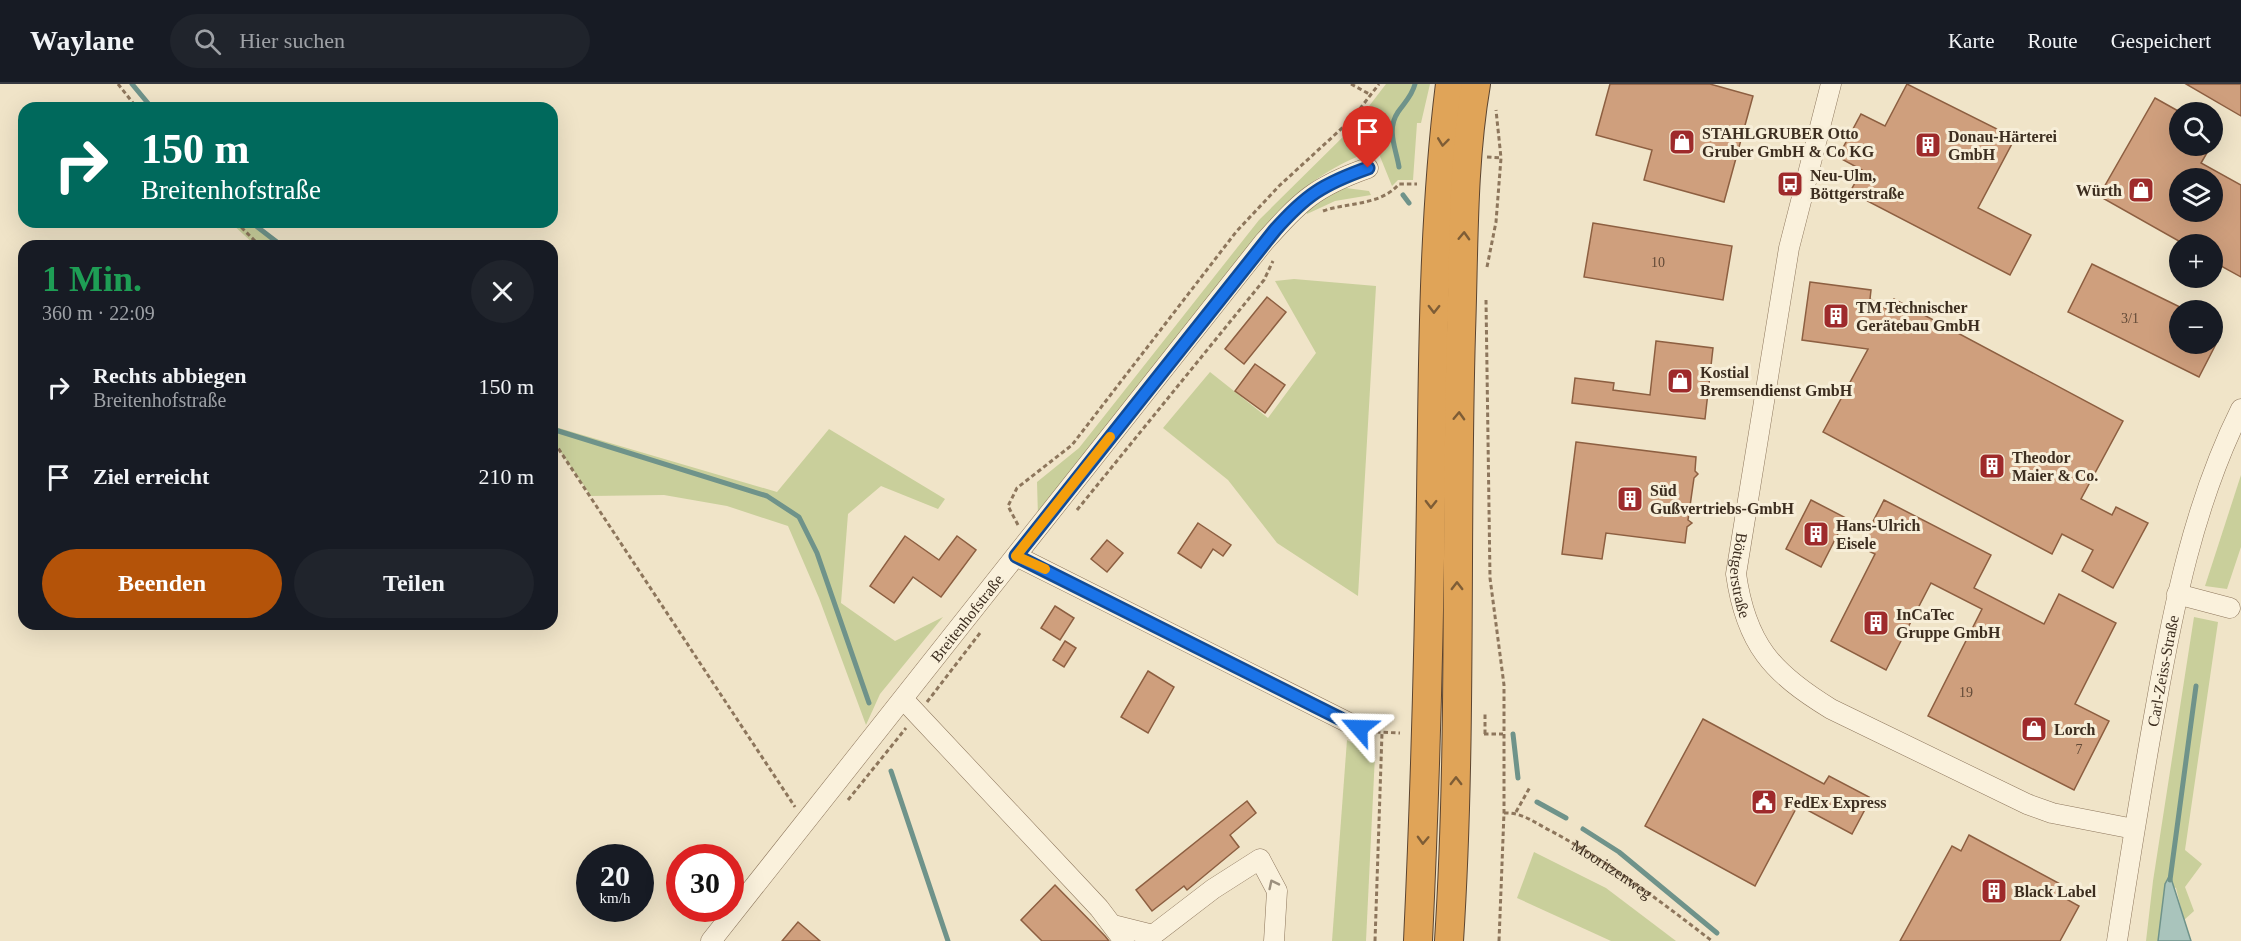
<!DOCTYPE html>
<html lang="de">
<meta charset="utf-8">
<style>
:root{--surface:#171b24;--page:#20242c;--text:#f1f3f6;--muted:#9ea1a6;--line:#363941;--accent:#b45309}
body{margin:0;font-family:"Times New Roman",serif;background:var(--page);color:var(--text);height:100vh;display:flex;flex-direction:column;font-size:22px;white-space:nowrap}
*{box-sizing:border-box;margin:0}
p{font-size:20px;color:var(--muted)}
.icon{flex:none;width:33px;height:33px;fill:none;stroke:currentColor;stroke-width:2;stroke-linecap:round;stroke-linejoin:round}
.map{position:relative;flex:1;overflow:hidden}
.sheet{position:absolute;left:18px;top:156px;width:540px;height:390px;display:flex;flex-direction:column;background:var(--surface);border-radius:18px;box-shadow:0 6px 24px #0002}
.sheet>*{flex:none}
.hud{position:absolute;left:18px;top:18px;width:540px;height:126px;border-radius:18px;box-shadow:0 6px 24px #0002;background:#00695c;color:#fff;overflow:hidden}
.tools{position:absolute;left:2169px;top:18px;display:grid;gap:12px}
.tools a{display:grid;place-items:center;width:54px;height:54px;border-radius:50%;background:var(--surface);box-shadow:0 6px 24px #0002;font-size:30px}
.speed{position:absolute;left:576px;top:760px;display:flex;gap:12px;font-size:30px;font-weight:700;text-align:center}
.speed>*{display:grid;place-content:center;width:78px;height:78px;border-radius:50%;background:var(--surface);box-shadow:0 6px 24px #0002;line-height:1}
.speed small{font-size:15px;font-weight:400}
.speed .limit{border:9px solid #d22;background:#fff;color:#111}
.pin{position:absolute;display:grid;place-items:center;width:51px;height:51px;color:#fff;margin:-62px -26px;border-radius:50% 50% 50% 0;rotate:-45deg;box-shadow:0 0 6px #0007}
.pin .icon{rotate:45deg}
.me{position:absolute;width:66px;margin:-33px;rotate:295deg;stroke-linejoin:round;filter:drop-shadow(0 0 4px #0008)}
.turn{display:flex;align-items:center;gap:21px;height:126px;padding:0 24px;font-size:27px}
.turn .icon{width:78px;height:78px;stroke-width:2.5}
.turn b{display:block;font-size:42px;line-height:51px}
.round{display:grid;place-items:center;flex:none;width:63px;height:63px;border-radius:32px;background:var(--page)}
.head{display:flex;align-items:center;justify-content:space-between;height:102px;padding:0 24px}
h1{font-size:36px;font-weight:700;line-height:45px;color:#1e9e55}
.action{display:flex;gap:12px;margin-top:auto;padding:12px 24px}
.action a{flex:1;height:69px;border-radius:36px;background:var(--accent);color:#fff;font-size:24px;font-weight:700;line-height:69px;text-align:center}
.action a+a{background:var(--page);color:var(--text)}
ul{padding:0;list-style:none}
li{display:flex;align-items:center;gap:18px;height:90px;padding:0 24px}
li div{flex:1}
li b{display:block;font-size:22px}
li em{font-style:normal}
header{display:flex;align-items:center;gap:36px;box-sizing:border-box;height:84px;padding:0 30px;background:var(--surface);border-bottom:2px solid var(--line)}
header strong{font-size:28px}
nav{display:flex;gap:33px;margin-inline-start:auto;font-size:21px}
.search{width:420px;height:54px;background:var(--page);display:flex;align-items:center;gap:15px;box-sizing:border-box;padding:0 21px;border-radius:33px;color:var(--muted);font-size:22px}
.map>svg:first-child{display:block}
.green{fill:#c9cf9b}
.water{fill:#a9c4bc;stroke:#6f938a;stroke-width:1.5}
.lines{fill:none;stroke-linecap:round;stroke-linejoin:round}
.stream{stroke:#6f938a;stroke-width:5}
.building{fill:#cf9f7d;stroke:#8d5f41;stroke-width:1.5;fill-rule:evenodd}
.minor-casing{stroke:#8d765c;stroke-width:21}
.highway-casing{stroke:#5b4430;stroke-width:30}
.path{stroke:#8d765c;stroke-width:3;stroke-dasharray:4.5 3;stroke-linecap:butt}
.minor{stroke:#faf1dc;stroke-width:20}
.highway{stroke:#e0a458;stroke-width:28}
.oneway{stroke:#7e5d36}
.oneway2{stroke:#9c907e}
.route-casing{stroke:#114b97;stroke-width:15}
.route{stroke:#1a73e8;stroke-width:10}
.slow{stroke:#f59e0b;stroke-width:10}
.labels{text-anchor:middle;stroke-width:6;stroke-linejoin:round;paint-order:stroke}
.number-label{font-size:14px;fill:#624a37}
.poi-label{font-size:16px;font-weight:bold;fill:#3d2e20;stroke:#f7eed8;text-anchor:start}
.street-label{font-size:16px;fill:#3d2e20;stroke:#f7eed8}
</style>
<header>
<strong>Waylane</strong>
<div class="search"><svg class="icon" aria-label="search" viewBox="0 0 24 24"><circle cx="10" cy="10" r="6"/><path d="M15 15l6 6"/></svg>Hier suchen</div>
<nav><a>Karte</a><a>Route</a><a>Gespeichert</a></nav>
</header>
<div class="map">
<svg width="2241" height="857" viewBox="0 0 2241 857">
<rect width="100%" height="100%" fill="#f0e4c8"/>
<g class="green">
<path d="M1386 0H1430L1421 39H1417L1413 96H1398L1392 102 1377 65C1325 84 1304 102 1266 141L1038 432 1037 398 1079 364 1259 136 1353 43Z"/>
<path d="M1346 104 1369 107 1371 111 1335 117 1307 130 1306 127 1333 106Z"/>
<path d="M230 138H244L247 142 265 147 287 162H256Z"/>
<path d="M1294 195 1376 202 1358 512 1277 459 1228 396 1163 344 1210 288 1268 334 1316 269 1275 197Z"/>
<path d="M552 342 777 408 829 345 945 415 938 425 881 402 848 430 841 519 895 557 943 533 880 610 866 641 819 514 788 442 727 422 664 411 591 412 558 364 552 361Z"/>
<path d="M2241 391V463L2227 505 2205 502Z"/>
<path d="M2194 533 2218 538 2185 766 2202 780 2185 803 2194 827 2184 836 2176 804 2165 800 2158 857H2146L2153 797Z"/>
<path d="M1347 656 1375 671 1366 857H1332Z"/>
<path d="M1534 768 1606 804 1676 857H1611L1517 814Z"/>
</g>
<path class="water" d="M2170 791 2191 857H2158L2165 800Z"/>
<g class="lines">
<g class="stream">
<path d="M132 0 152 24"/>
<path d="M1399 83C1396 64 1386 46 1398 28 1405 18 1412 12 1415 0"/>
<path d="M1403 111 1409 119"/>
<path d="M251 138 282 162"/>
<path d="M552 345 767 412 799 433 817 469 869 619"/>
<path d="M1513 650 1518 694"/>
<path d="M891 687 948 857"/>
<path d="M1537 718 1566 734"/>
<path d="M1583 745 1619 768 1717 849"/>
<path d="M2170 796 2196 602"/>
</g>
</g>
<g class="building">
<path d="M1610 0H1710L1753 12 1724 118 1644 96 1652 66 1596 51Z"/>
<path d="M1907 0 2015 54 1978 124 2031 151 2010 191 1850 108 1862 86 1838 73 1861 30 1885 42Z"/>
<path d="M2186 0H2241V32Z"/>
<path d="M2155 14 2180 28V62H2211L2201 79 2241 101V193L2212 177V160H2184L2099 112ZM2180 94H2212V128H2180Z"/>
<path d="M1593 139 1732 162 1723 216 1584 193Z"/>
<path d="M2092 180 2186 226H2180V260H2216L2199 293 2068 228Z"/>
<path d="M1810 198 1871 206 1870 215 1888 226 1894 215 2123 337 2081 415 2112 431 2116 423 2148 439 2113 504 2082 487 2093 466 2062 450 2052 470 1823 348 1868 265 1802 256Z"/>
<path d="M1267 213 1286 228 1244 280 1225 265Z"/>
<path d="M1656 257 1713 264 1705 335 1572 319 1575 294 1614 299 1613 306 1650 311Z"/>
<path d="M1255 280 1285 301 1265 329 1235 307Z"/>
<path d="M1576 358 1696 373 1695 387 1698 390 1694 394 1688 436 1692 439 1687 443 1685 459 1606 449 1602 475 1562 470Z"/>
<path d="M1811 416 1846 434 1821 483 1786 465Z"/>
<path d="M1884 416 1991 471 1974 504 2044 540 2059 510 2116 539 2075 620 2109 637 2074 706 1928 632 1982 525 1931 499 1886 586 1831 557 1875 470 1860 463Z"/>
<path d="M1198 439 1231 461 1223 472 1213 465 1201 484 1178 469Z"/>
<path d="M905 452 939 476 957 452 976 466 941 513 913 493 894 519 870 502Z"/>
<path d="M1107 456 1123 469 1107 488 1091 475Z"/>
<path d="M1055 522 1074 534 1060 556 1041 544Z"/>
<path d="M1065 557 1076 564 1064 583 1053 576Z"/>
<path d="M1148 587 1174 603 1148 649 1121 633Z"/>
<path d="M1703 635 1824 700 1829 692 1871 714 1852 750 1798 721 1755 802 1645 742Z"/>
<path d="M1247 717 1256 729 1230 751 1239 763 1187 806 1184 802 1152 827 1136 806Z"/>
<path d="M1969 751 2064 802 2059 811 2079 822 2060 857H1900L1952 762 1961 767Z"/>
<path d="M1055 801 1105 852 1109 857H1042L1021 836Z"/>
<path d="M798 838 820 857H782Z"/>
</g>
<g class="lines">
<g class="minor-casing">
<g id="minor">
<path id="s2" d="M1831 0 1789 164 1736 490C1746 560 1772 589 1831 625L2027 720 2052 729 2134 745"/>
<path d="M1016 472 1359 644"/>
<path d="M2177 510 2230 524"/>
<path d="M904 616 1099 824 1124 857"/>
<path d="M1113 841 1153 851 1213 805 1260 775 1277 807 1274 857"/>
<path id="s3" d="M711 857 1264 158C1301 117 1314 103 1368 84"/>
<path id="s4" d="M2117 857C2129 780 2141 704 2155 627 2173 524 2194 419 2241 325"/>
</g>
</g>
<g class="highway-casing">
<g id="highway">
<path d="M1418 857C1425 709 1429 561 1431 412 1433 274 1433 137 1450 0"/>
<path d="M1449 857C1462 655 1455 452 1461 249 1464 166 1462 82 1476 0"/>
</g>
</g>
<g class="path">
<path d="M118 0 137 24"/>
<path d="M1351 0 1371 11"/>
<path d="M1487 73 1501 74"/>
<path d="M1323 127C1348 118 1380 122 1399 100H1417"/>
<path d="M236 138 260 162"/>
<path d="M1487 183 1496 138 1501 74 1496 26"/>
<path d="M1486 216 1490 494 1504 601V729L1499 857"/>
<path d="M552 361 558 364 795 723"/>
<path d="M1077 426 1264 196 1273 177"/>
<path d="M1018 441 1008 422 1017 404 1072 361 1236 148 1279 102 1352 35 1379 0"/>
<path d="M927 618 980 549"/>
<path d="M1376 648 1400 649"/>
<path d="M1484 650H1503"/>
<path d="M1485 650V629"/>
<path d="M848 716 906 644"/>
<path d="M1516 728 1530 703"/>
<path id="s1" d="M1504 729C1522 728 1535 739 1551 747 1609 778 1660 817 1712 857"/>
<path d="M1375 857 1382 649"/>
</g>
<use href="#minor" class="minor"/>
<use href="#highway" class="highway"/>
</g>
<defs><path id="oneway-chevron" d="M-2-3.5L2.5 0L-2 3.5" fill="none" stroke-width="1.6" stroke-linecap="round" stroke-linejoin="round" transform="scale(1.5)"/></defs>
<g class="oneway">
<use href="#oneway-chevron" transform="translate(1443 58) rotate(97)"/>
<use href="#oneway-chevron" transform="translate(1464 152) rotate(-88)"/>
<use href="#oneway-chevron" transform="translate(1434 225) rotate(91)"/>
<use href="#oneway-chevron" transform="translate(1459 332) rotate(-88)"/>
<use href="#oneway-chevron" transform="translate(1431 420) rotate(91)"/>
<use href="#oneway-chevron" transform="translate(1457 502) rotate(-90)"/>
<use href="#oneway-chevron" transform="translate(1456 697) rotate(-90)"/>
<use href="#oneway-chevron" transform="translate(1423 756) rotate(92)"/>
</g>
<use class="oneway2" href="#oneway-chevron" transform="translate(1273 800) rotate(-116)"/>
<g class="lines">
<g class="route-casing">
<path id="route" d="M1359 644 1016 472 1275 146C1306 111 1323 100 1368 84"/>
</g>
<use href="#route" class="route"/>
<path class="slow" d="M1045 485 1016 472 1110 353"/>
</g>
<defs>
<g id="shop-square" transform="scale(1.35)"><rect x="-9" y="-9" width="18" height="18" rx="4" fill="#9e2a2b" stroke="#f7eed8"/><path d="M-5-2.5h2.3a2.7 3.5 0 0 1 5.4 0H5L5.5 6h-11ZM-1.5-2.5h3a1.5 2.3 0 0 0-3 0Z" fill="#fff"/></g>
<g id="building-square" transform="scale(1.35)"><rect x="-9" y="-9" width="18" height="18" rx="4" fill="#9e2a2b" stroke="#f7eed8"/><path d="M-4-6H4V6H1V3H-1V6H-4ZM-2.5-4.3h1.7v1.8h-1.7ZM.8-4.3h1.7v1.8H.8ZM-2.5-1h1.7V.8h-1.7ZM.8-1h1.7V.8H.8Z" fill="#fff"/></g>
<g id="bus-square" transform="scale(1.35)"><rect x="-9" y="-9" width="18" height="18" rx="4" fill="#9e2a2b" stroke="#f7eed8"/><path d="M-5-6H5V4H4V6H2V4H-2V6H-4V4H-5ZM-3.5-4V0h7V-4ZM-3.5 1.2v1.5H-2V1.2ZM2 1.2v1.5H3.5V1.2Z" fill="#fff"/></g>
<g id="civic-square" transform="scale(1.35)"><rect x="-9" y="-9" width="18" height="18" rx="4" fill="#9e2a2b" stroke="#f7eed8"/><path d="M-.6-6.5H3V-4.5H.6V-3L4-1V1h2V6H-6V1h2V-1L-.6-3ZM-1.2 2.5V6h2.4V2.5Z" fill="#fff"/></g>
</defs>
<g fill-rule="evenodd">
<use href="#shop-square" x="1682" y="58"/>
<use href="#building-square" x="1928" y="61"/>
<use href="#bus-square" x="1790" y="100"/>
<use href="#shop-square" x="2141" y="106"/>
<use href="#building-square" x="1836" y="232"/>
<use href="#shop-square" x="1680" y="297"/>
<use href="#building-square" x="1992" y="382"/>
<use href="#building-square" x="1630" y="415"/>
<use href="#building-square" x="1816" y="450"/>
<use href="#building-square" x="1876" y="539"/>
<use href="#shop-square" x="2034" y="645"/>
<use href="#civic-square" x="1764" y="718"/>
<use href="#building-square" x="1994" y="807"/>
</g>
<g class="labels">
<g class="number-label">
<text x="1658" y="183">10</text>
<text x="2130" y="239">3/1</text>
<text x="1966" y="613">19</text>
<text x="2079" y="670">7</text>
</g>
<g class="poi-label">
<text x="1702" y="55">STAHLGRUBER Otto<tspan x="1702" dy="18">Gruber GmbH &amp; Co KG</tspan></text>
<text x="1948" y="58">Donau-Härterei<tspan x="1948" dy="18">GmbH</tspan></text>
<text x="1810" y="97">Neu-Ulm,<tspan x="1810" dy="18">Böttgerstraße</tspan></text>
<text x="2122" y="112" text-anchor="end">Würth</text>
<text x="1856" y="229">TM Technischer<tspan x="1856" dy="18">Gerätebau GmbH</tspan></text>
<text x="1700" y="294">Kostial<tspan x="1700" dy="18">Bremsendienst GmbH</tspan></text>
<text x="2012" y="379">Theodor<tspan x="2012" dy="18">Maier &amp; Co.</tspan></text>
<text x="1650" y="412">Süd<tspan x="1650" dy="18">Gußvertriebs-GmbH</tspan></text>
<text x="1836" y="447">Hans-Ulrich<tspan x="1836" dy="18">Eisele</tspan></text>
<text x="1896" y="536">InCaTec<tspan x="1896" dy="18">Gruppe GmbH</tspan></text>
<text x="2054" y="651">Lorch</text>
<text x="1784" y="724">FedEx Express</text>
<text x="2014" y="813">Black Label</text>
</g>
<g class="street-label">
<text dy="6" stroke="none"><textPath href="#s2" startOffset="501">Böttgerstraße</textPath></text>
<text dy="6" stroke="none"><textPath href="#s3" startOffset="412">Breitenhofstraße</textPath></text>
<text dy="6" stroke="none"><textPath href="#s4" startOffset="274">Carl-Zeiss-Straße</textPath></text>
<text dy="6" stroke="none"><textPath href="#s1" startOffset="123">Mooritzenweg</textPath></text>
</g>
</g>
</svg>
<div class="tools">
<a><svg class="icon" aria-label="search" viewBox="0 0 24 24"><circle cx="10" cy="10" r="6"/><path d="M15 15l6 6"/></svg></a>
<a><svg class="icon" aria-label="layers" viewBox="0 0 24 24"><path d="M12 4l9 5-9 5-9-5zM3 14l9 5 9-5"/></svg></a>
<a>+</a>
<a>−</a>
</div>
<div class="speed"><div>20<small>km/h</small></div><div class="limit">30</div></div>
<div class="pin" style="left:1368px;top:84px;background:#d93025"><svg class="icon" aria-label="arrive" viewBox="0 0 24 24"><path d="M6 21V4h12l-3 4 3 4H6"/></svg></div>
<svg class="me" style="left:1359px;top:644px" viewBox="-20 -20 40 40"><path d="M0-17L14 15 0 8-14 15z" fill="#1a73e8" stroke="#fff" stroke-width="4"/></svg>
<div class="hud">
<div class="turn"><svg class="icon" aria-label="right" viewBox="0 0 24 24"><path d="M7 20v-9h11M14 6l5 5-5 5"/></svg><div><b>150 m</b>Breitenhofstraße</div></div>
</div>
<section class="sheet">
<div class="head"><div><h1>1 Min.</h1><p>360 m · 22:09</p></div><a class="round"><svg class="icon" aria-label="close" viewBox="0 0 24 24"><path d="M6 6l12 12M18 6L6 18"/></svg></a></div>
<ul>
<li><svg class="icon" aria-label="right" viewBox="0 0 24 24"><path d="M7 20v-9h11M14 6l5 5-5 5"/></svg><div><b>Rechts abbiegen</b><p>Breitenhofstraße</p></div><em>150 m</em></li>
<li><svg class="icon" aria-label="arrive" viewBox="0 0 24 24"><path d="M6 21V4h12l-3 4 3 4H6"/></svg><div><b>Ziel erreicht</b></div><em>210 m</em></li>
</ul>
<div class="action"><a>Beenden</a><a>Teilen</a></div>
</section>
</div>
